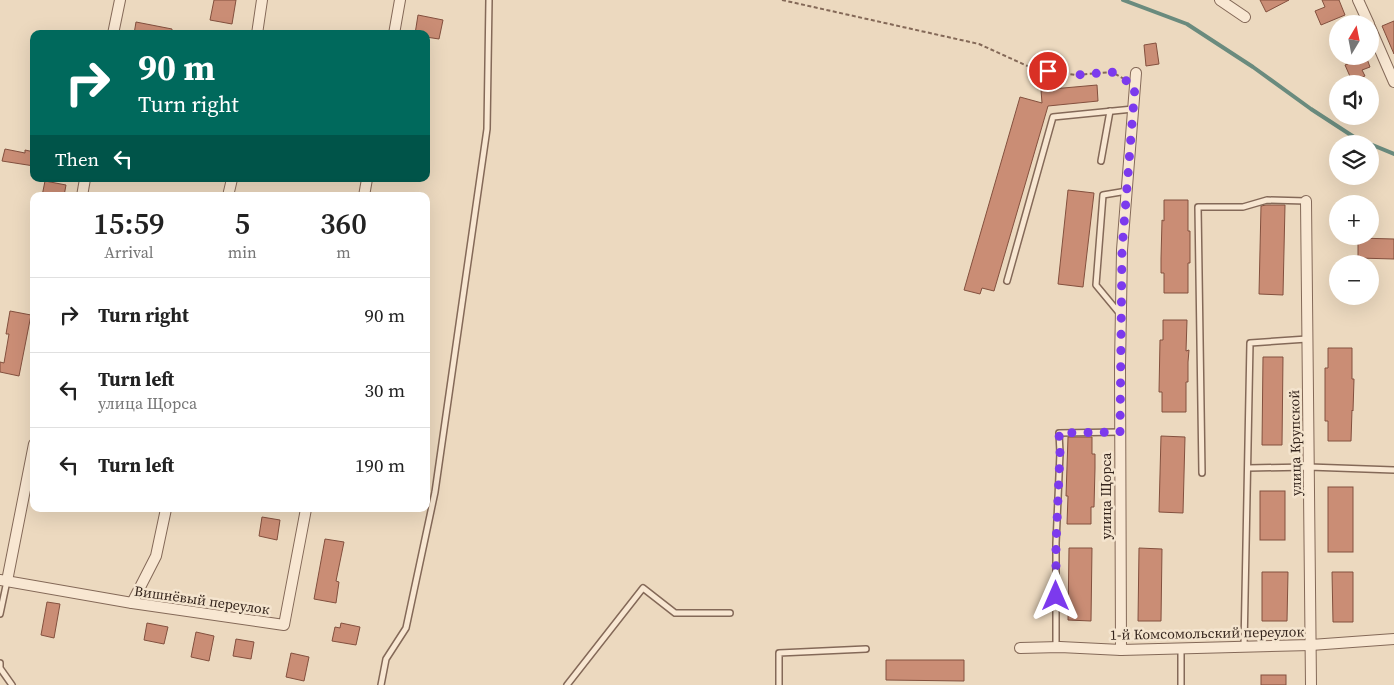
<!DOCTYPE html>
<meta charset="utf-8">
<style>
:root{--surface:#fff;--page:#f6f6f6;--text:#222;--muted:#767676;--line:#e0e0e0}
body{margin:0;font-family:"Source Serif 4",serif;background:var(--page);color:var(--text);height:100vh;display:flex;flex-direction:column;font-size:19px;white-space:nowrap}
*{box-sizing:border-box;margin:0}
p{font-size:16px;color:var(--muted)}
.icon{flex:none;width:28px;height:28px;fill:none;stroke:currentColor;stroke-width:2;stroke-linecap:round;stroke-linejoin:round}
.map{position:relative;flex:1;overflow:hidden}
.side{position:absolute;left:30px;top:192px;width:400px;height:320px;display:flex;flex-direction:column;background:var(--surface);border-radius:10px;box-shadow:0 5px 20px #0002}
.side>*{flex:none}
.top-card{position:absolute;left:30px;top:30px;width:400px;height:152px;border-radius:10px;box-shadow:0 5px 20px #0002;background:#00695c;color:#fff;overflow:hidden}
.needle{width:32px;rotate:10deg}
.fabs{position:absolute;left:1329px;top:15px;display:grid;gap:10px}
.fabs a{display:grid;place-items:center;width:50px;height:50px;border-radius:50%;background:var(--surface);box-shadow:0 5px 20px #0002;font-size:25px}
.pin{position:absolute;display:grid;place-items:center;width:42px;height:42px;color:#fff;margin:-21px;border:2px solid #fff;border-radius:50%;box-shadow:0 1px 5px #0007}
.me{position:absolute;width:55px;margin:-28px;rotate:0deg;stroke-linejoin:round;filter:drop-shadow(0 0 4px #0008)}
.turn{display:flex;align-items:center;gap:18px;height:105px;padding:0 25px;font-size:22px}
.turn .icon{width:65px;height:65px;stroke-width:2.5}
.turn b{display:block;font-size:35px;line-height:42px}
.then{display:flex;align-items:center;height:48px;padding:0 25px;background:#0003;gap:10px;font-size:19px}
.eta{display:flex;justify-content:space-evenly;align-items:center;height:85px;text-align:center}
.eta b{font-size:30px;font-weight:600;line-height:35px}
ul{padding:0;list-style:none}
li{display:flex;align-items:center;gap:15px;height:75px;padding:0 25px;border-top:1px solid var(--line)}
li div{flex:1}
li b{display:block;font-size:19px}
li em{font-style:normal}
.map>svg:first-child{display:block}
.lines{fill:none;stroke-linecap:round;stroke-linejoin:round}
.stream{stroke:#6a8b7e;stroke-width:4}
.building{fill:#ca8d75;stroke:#83503e}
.service-casing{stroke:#846958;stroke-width:8}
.minor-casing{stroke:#846958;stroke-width:12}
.path{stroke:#846958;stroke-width:2;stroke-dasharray:4 2.5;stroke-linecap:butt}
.service{stroke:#f8e7d2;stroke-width:5}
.minor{stroke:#f8e7d2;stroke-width:10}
.route{stroke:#7c3aed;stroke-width:9;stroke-dasharray:0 16.2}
.labels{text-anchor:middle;stroke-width:5;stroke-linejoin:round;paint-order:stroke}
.street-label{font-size:14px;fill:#34241c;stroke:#f4e4ce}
</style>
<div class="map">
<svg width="1394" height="685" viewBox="0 0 1394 685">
<rect width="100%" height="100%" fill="#ecd9bf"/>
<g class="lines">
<g class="stream">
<path d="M1123 0 1187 24 1253 67 1311 109 1354 137 1370 144"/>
<path d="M1370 144 1394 154"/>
</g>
</g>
<g class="building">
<path d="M214 0H236L232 24 210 20Z"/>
<path d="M1260 0H1289L1266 12Z"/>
<path d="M1322 0H1339L1345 15 1321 25 1315 11 1325 7Z"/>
<path d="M418 15 443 20 439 39 426 37V34H415Z"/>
<path d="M1394 21V54L1382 26Z"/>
<path d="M136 22 172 29V34H134Z"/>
<path d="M1156 43 1159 64 1146 66 1144 45Z"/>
<path d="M1366 56 1370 67 1362 70 1365 76 1352 81 1345 65Z"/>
<path d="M1097 85 1098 101 1048 106 994 291 982 288 980 294 964 290 1020 97 1042 103 1041 90Z"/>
<path d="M5 149 25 153V150L34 152V166L2 161Z"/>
<path d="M45 181 66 185 64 196H42Z"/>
<path d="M1068 190 1094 193 1083 287 1058 284Z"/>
<path d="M1164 200H1188V231H1190V263H1188V293H1164V273H1161V259L1162 220 1164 221Z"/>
<path d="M1266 205H1285L1283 295 1259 294 1261 206Z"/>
<path d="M1358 238 1394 239V259L1358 258Z"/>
<path d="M10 311 31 315 19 376 0 372V362L4 363 9 334H6Z"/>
<path d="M1163 320H1187L1186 351 1189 350 1188 362V382H1186V412H1162V392H1159L1160 340H1163Z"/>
<path d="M1328 348H1352V379H1354L1353 411 1352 410 1351 441H1328V421H1325V368H1328Z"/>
<path d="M1263 357H1283L1282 445H1262Z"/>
<path d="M1161 436 1185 437 1183 513 1159 512Z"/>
<path d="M1068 437H1092V454H1095V468L1094 507H1091V524H1067L1068 496H1066Z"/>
<rect x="1328" y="487" width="25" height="65"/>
<rect x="1260" y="491" width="25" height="49"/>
<path d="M262 517 280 520 277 540 259 536Z"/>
<path d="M325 539 344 542 336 581 339 582 336 603 314 599Z"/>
<path d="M1069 548H1092L1091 621 1068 620Z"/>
<path d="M1139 548 1162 549 1161 621H1138Z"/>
<path d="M1262 572H1288L1287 621H1262Z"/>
<path d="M1332 572H1353V622H1333Z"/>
<path d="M47 602 60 604 54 638 41 635Z"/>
<path d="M147 623 168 627 164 644 144 640Z"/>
<path d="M341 623 360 627 356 645 332 641 335 627 340 628Z"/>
<path d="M196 632 214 636 209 661 191 657Z"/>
<path d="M236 639 254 642 251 659 233 656Z"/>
<path d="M291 653 309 657 304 681 286 677Z"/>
<path d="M886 660H964V681L886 680Z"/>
<rect x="1261" y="675" width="25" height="10"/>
</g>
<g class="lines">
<g class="service-casing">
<g id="service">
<path d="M1101 161 1110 111"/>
<path d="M1007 281 1053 117 1133 109"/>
<path d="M1120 314 1096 285 1103 195 1127 191"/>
<path d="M1248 468 1309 467 1394 470"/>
<path d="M1202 473 1198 207H1243L1267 200 1306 201"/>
<path d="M0 614 7 581"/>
<path d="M1056 647V543L1060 453 1059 433 1120 432"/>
<path d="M1244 647 1250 343 1307 339"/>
<path d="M1181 649V685"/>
<path d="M0 663V668L12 685"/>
<path d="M381 685 386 659 406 628 435 492 487 129 489 0"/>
<path d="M567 685 643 588 675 613H730"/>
<path d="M779 685V653L866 649"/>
</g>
</g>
<g class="minor-casing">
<g id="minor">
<path d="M1220 0 1245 17"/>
<path d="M1358 0 1369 24"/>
<path d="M1370 27 1394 82"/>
<path d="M113 34 120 0"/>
<path d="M257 34 262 0"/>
<path d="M394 34 400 0"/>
<path d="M82 196 85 179"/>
<path d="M228 196 232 179"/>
<path d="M364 196 367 179"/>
<path d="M1306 201 1311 685"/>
<path d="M0 580 132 603 284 625 306 509"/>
<path d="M7 581 34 444"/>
<path d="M132 603 156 556 166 509"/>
<path d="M1020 648 1060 647 1121 650 1311 645 1394 639"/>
<path d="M1121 650 1120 366 1122 250 1136 73"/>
</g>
</g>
<path class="path" d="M782 0 979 44 1034 69 1076 75 1112 72 1124 79"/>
<use href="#service" class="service"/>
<use href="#minor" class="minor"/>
</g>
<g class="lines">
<path class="route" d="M1048 71 1076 75 1112 72 1135 86 1122 250 1120 432 1059 433 1060 453 1056 544V596"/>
</g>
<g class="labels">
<g class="street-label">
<text transform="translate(1295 443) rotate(-91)" y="5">улица Крупской</text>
<text transform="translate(1106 496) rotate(-90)" y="5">улица Щорса</text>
<text transform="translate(202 600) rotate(8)" y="5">Вишнёвый переулок</text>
<text transform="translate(1207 633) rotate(-1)" y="5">1-й Комсомольский переулок</text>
</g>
</g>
</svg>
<div class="fabs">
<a><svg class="needle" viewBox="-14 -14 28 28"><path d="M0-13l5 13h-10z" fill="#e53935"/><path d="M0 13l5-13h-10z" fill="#767676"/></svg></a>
<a><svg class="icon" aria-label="sound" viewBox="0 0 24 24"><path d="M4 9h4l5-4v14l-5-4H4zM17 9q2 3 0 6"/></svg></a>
<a><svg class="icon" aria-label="layers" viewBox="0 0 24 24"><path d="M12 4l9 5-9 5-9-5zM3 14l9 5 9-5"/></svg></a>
<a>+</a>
<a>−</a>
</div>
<div class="pin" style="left:1048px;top:71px;background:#d93025"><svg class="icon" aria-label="arrive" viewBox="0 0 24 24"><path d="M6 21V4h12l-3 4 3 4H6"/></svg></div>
<svg class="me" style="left:1056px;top:596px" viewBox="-20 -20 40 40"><path d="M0-17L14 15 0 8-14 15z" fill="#7c3aed" stroke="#fff" stroke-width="4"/></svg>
<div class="top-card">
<div class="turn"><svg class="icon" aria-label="right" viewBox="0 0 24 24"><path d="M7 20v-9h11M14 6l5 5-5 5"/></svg><div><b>90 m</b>Turn right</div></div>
<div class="then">Then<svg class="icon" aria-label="left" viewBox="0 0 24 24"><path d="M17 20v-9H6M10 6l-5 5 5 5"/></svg></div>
</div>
<section class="side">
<div class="eta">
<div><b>15:59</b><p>Arrival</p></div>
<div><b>5</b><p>min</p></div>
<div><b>360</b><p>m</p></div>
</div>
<ul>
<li><svg class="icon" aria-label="right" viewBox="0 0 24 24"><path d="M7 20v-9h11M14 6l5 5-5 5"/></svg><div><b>Turn right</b></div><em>90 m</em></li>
<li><svg class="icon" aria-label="left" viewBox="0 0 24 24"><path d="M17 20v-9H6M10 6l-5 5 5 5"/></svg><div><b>Turn left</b><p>улица Щорса</p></div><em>30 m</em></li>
<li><svg class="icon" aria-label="left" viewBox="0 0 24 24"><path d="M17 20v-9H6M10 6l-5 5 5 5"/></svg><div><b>Turn left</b></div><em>190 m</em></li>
</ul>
</section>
</div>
